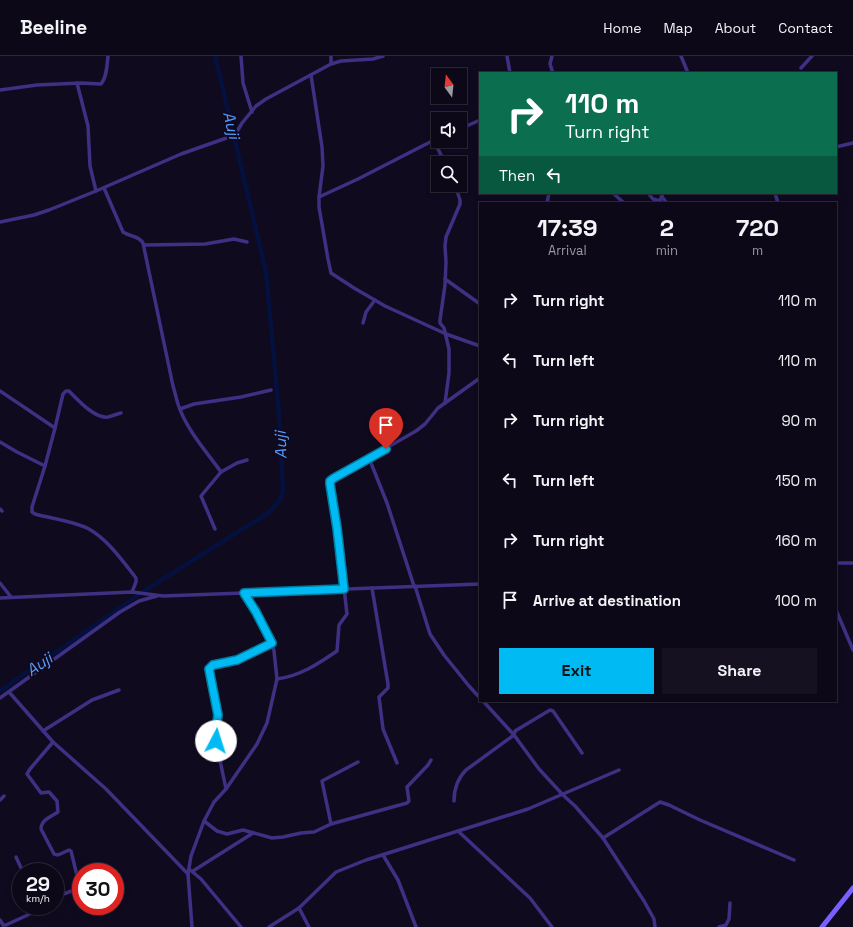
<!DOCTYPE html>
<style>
:root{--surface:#0c0817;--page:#151120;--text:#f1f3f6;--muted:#9a9aa1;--line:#2c2936;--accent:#00bbf3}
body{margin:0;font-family:"Space Grotesk",sans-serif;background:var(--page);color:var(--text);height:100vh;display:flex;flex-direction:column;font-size:15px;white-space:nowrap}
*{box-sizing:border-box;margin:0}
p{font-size:13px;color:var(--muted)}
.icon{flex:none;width:22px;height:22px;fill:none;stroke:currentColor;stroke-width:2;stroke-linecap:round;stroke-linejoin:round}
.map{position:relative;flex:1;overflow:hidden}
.details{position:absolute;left:479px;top:146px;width:358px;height:500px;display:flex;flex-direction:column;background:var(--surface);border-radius:0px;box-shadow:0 2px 6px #0003,0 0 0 1px var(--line)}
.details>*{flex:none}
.top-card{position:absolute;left:479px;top:16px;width:358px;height:122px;border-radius:0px;box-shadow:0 2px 6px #0003,0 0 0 1px var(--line);background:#0b6e4f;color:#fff;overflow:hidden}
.needle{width:26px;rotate:345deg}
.controls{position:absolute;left:431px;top:12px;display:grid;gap:8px}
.controls a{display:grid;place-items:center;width:36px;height:36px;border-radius:0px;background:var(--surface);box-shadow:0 2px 6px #0003,0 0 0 1px var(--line);font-size:20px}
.speed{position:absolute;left:12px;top:807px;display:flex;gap:8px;font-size:20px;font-weight:700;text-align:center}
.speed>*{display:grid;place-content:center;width:52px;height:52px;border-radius:50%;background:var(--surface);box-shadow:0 2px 6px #0003,0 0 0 1px var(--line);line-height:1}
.speed small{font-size:10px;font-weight:400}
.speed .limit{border:6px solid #d22;background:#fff;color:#111}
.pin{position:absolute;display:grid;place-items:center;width:34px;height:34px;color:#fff;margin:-41px -17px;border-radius:50% 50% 50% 0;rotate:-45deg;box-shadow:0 0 4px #0007}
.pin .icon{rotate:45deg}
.me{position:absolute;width:44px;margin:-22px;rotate:5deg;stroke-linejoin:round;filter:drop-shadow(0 0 3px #0008)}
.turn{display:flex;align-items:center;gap:14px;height:84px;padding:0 20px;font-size:18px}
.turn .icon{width:52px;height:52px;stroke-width:2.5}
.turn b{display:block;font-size:28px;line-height:34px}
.then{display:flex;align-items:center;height:38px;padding:0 20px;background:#0003;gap:8px;font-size:15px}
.eta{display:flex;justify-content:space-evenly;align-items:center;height:68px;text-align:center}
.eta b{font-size:24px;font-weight:600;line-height:28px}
.primary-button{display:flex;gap:8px;margin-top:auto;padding:8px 20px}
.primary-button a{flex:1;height:46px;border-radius:0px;background:var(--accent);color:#111;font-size:16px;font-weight:600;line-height:46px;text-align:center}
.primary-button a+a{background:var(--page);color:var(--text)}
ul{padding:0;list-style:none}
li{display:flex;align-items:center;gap:12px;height:60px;padding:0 20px}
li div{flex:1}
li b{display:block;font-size:15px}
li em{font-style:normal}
header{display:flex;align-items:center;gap:24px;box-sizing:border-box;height:56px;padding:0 20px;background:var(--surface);border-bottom:1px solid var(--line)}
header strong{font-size:19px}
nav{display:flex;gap:22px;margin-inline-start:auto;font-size:14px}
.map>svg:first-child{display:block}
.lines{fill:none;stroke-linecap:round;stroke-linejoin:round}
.canal{stroke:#04113e;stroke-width:4.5}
.minor{stroke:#3e3083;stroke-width:3.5}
.secondary{stroke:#785fff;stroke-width:5}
.route-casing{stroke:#007a9e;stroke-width:10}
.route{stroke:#00bbf3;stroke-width:7}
.labels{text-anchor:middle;stroke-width:4;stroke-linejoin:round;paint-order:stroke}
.water-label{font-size:16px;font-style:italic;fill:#569aff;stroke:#100a1f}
</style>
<header>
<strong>Beeline</strong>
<nav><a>Home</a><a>Map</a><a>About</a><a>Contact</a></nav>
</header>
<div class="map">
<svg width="853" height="871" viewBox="0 0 853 871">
<rect width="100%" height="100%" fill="#100a1f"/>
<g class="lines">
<path class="canal" d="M0 635 144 535 268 457C275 450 281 445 283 435L279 358 266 216 215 0"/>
<g class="minor">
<path d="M241 0 243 27 252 56"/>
<path d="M331 0V8"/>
<path d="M507 0 510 17"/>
<path d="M552 0 550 8 553 17"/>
<path d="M681 0 688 17"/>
<path d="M801 12 812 0"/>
<path d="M311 19 322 91 323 110 319 141V151L328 203 331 217 354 232 385 250 446 278 480 290"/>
<path d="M77 27 88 70 90 110 96 135"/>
<path d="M0 34 37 29 81 27 101 28C107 21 107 9 108 0"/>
<path d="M460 73 480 64"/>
<path d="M433 83 445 107"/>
<path d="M836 91 853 87"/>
<path d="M104 132 123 176C130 181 138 179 143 187L173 330C175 336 176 342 178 348 186 373 206 395 221 416L237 407 247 404"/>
<path d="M613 137 624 147"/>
<path d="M648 137 653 143 660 145"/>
<path d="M775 137 778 147"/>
<path d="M319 141 358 123 438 82"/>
<path d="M662 141 667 147"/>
<path d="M547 147 549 137"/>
<path d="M659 147 663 137"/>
<path d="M0 166 34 159 49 154 96 135 181 98 235 79 242 67 256 50 266 43 331 8 341 5 373 3 383 0"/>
<path d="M144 189 205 188 234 183 247 186"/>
<path d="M445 223 480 248"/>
<path d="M363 267 366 256 375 244"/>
<path d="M0 335 55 372 45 410 32 451V456L35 458C53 463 73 465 89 473 108 484 122 504 136 522V526L132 536"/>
<path d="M445 347 449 317V293L444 272 440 267V264L445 229 446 206 445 190 446 181 460 148V144L455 129"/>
<path d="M180 353 194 348 241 341 271 334"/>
<path d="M55 372 63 338 66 335H69C78 344 95 363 108 361 112 360 117 358 121 357"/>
<path d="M0 386 17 396 45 410"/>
<path d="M369 402 387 447 414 530"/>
<path d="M0 453 2 455"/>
<path d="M215 473 201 440 221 416"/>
<path d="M836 507H853"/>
<path d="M0 527 11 541"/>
<path d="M415 530 430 578 444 599 469 630 480 642"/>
<path d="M372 532 388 628V632L379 641 383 673 397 707"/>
<path d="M0 542 132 536 163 540 480 528"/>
<path d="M836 554 853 594"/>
<path d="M277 623C300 620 318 608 337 595L339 569 347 558 337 471 330 428V425L339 419 416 375 425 368 438 352 480 322"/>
<path d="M9 636 53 686 106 733 188 818"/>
<path d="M0 642 120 556 139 545 157 540"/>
<path d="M483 645 514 679 539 713 563 739 575 750 603 782 644 845 654 863 655 871"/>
<path d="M43 675 92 644 119 634"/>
<path d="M53 686 30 713 27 718 41 737 49 736 57 745 58 756C50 761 41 764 41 773L54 798 58 799 69 794 71 795 80 832 55 841"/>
<path d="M226 733 216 685 215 678 218 659 209 613 213 609 237 604 272 587"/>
<path d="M0 744 4 740"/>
<path d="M454 745C454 733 458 722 466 714L514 679 515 675 550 654 553 655 582 697"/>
<path d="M204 765 217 775 227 778 243 774 272 782 283 781 301 777 314 776 331 768 407 747 409 745 407 731 428 709 431 704"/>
<path d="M331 768 322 725 358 706"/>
<path d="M458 775 530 842 552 871"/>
<path d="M603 782 660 746 669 749 700 764 794 804"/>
<path d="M383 799 398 824 416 871"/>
<path d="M16 801 23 816"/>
<path d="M189 813 201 823 241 871"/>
<path d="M193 815 253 777"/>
<path d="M299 852 309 871"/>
<path d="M0 864 3 869H6L32 857 38 850"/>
<path d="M192 871 188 818 191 800 204 765 214 746 226 733 257 688 267 667 277 623 274 595 272 587 255 556 244 537"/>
<path d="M269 871 299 852 336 816 366 804 528 753 619 714"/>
<path d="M719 871 726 869 729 863 730 847"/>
</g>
<path class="secondary" d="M822 871 853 832"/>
</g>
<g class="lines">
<g class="route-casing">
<path id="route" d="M216 685 215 678 218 659 209 613 213 609 237 604 272 587 256 556 244 537 344 533 337 472 330 428V425L334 422 386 393"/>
</g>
<use href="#route" class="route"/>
</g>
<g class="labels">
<g class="water-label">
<text transform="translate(232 69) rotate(77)" y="6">Auji</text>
<text transform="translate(280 389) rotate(-92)" y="6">Auji</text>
<text transform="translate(39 608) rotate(-35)" y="6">Auji</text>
</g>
</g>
</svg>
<div class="controls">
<a><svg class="needle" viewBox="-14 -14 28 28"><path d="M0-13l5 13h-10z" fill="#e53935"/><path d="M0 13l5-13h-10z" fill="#9a9aa1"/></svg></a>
<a><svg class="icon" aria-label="sound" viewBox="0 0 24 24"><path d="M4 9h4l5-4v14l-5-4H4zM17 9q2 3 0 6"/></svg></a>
<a><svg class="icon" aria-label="search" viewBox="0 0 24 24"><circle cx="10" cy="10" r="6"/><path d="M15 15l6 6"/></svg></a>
</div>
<div class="speed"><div>29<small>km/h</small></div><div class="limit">30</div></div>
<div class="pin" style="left:386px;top:393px;background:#d93025"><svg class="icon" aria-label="arrive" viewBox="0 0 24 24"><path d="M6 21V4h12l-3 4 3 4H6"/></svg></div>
<svg class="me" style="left:216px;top:685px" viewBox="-20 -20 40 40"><circle r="19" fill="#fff"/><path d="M0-13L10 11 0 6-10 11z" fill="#00bbf3"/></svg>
<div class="top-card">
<div class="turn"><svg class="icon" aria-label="right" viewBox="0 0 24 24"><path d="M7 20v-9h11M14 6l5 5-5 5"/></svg><div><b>110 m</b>Turn right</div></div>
<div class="then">Then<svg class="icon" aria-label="left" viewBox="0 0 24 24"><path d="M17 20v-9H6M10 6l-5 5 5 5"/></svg></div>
</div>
<section class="details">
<div class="eta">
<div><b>17:39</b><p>Arrival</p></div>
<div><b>2</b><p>min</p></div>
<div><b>720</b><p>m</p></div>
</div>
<ul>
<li><svg class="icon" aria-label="right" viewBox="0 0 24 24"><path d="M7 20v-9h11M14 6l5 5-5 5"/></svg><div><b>Turn right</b></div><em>110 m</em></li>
<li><svg class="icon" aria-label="left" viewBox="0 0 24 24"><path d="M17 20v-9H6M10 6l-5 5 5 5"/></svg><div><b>Turn left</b></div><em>110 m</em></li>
<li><svg class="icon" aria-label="right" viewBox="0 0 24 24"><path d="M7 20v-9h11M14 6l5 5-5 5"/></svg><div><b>Turn right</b></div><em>90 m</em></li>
<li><svg class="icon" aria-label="left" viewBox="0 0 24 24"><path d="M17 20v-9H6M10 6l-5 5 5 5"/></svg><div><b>Turn left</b></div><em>150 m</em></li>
<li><svg class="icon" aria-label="right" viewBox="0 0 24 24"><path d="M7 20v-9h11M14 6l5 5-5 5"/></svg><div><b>Turn right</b></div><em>160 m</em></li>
<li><svg class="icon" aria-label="arrive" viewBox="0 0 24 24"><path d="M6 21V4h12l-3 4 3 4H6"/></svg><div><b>Arrive at destination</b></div><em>100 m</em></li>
</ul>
<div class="primary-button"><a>Exit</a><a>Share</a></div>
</section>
</div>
